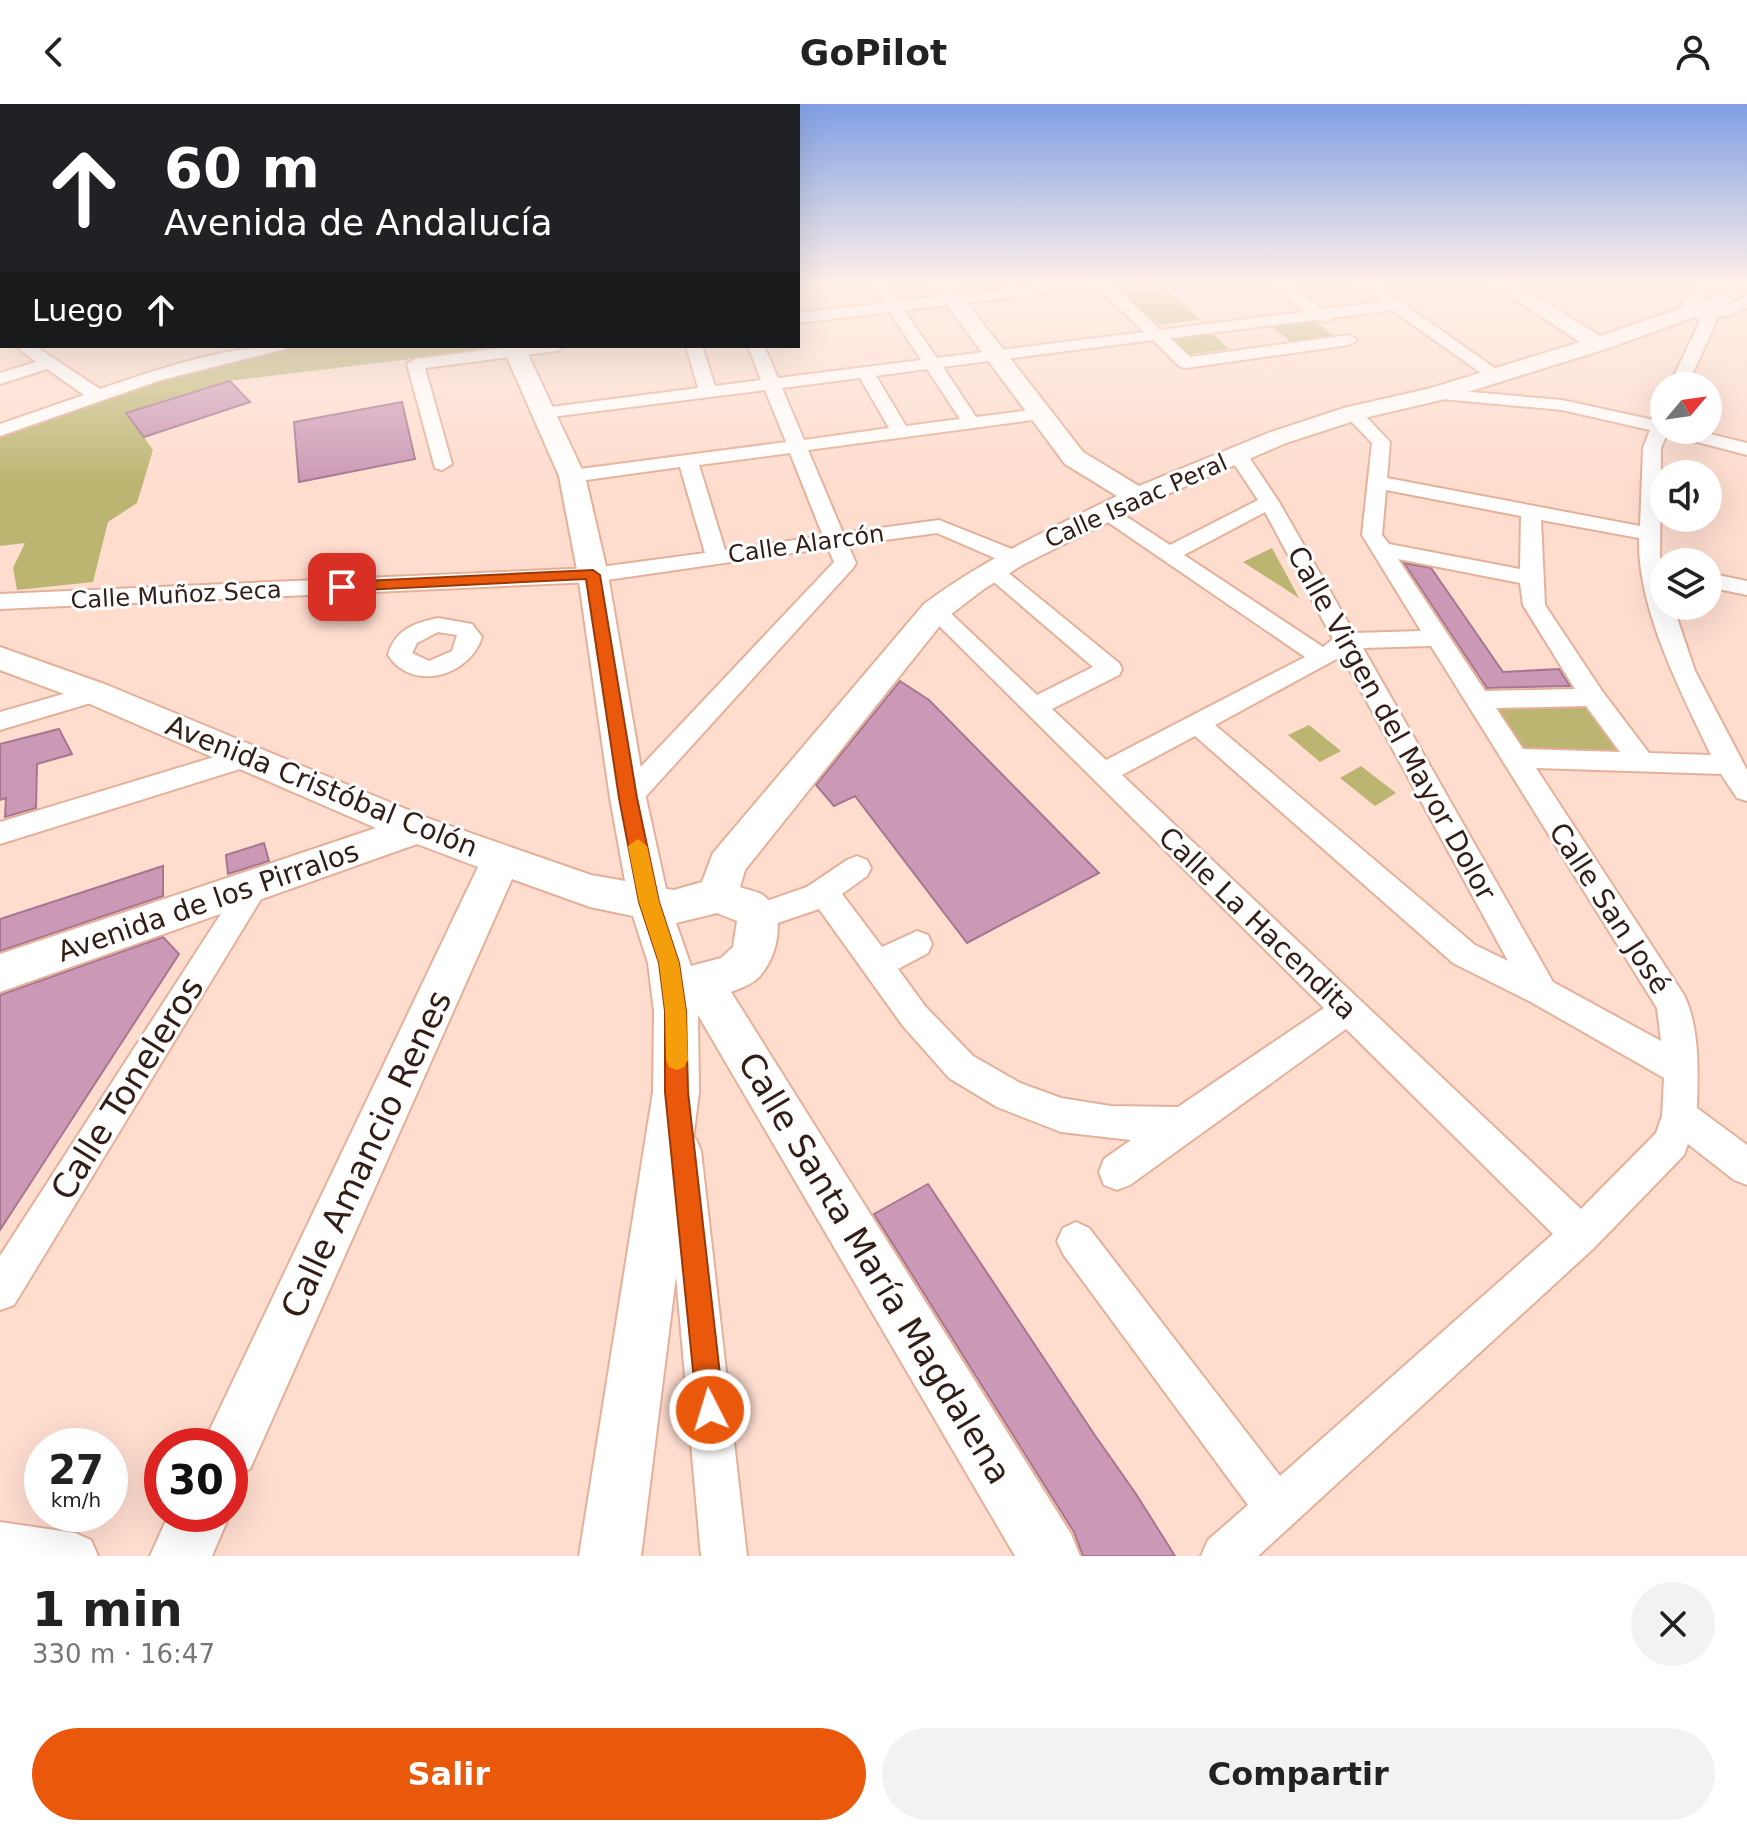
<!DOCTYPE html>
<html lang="es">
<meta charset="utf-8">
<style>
:root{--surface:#fff;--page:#f2f2f2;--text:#222;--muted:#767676;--accent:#ea580c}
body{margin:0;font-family:"DejaVu Sans",sans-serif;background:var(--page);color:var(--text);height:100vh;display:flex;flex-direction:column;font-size:30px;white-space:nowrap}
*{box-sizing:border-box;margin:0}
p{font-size:26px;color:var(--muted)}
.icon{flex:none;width:44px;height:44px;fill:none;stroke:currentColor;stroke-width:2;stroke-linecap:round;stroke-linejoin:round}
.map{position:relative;height:1452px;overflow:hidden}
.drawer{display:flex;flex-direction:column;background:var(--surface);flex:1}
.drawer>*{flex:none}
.banner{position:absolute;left:0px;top:0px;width:800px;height:244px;box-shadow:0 8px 32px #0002;background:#202124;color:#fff;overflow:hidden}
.needle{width:52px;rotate:61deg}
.buttons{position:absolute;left:1650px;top:268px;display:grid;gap:16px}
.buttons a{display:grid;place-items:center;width:72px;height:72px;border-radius:50%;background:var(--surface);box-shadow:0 8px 32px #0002;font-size:40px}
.speed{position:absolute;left:24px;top:1324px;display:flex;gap:16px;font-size:40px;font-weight:700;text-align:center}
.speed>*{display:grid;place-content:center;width:104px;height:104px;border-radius:50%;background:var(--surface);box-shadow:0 8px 32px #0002;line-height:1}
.speed small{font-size:20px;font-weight:400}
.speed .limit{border:12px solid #d22;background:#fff;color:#111}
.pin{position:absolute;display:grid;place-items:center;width:68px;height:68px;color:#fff;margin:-34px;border-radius:16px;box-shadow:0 4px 12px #0006}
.me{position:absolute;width:88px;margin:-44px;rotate:355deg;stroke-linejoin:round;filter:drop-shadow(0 0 6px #0008)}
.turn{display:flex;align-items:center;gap:28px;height:168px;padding:0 32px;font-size:36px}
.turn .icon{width:104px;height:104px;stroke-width:2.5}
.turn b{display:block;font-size:56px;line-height:68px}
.then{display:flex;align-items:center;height:76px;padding:0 32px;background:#0003;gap:16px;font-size:30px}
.round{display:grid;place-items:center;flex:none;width:84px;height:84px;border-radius:42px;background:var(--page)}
.head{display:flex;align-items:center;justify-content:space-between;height:136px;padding:0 32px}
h1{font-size:48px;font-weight:700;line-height:60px}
.button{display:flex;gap:16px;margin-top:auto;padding:16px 32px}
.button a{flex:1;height:92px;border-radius:48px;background:var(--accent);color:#fff;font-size:32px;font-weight:700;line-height:92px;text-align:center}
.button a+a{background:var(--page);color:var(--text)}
header{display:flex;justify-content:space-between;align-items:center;height:104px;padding:0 32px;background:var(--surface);font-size:36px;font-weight:700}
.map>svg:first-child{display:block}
.green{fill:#bbb571}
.building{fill:#cb99b5;stroke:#a67691;stroke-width:2}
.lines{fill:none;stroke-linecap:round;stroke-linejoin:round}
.street-casing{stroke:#e5b099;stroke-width:4}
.secondary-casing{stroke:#e5b099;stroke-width:4}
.street{fill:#fff;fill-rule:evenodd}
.secondary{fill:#fff;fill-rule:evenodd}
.route{fill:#ea580c;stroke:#983908;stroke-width:2}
.slow{fill:#f59e0b}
.labels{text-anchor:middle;stroke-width:6;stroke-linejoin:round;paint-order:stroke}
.far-street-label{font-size:24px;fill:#321e16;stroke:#fff}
.street-label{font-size:28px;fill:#321e16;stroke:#fff}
.near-street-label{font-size:34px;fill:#321e16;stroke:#fff}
</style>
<header><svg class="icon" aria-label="back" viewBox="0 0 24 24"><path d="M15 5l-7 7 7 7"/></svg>GoPilot<svg class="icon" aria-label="person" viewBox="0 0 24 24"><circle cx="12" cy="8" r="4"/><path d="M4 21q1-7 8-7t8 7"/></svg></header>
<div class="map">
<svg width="1747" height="1452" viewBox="0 0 1747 1452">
<rect width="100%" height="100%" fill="#feddcf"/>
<g class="green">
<path d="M1157 177 1200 216 1155 221 1114 182Z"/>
<path d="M1313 216 1335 233 1292 239 1271 221Z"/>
<path d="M1210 227 1229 245 1185 251 1167 233Z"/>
<path d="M296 242H490L491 245 229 277 127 309 153 346 137 399 108 418 93 478 17 486 13 464 25 439 0 442V332L164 274Z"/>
<path d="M1272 444 1299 494 1243 458Z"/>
<path d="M1586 600 1620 648 1522 650 1492 601Z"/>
<path d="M1309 621 1341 647 1320 658 1288 631Z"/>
<path d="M1361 662 1396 689 1375 702 1340 674Z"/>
</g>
<g class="building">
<path d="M230 277 250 298 144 333 126 309Z"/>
<path d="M402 298 415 355 299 378 294 318Z"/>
<path d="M1404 459 1431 464 1503 568 1559 565 1570 582 1487 584Z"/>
<path d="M900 577 929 596 1099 769 967 839 855 692 834 702 816 681Z"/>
<path d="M59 625 72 650 37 660 36 704 5 713 6 694 0 696V640Z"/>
<path d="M264 739 269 757 228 770 226 751Z"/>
<path d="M163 762V792L0 847V815Z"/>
<path d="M163 833 179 850 0 1126V891Z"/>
<path d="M928 1080 1094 1330 1136 1390 1175 1452H1083L1074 1428 874 1110Z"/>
</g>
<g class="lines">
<g class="street-casing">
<g id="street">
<path d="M870 177H885L898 197 1067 177H1113L1112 180 1160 226 1305 208 1269 177H1286L1322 205 1381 198 1354 177H1371L1506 272 1497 277 1491 276 1392 206 1331 214 1330 218 1315 216 1170 234 1190 253 1349 231 1357 236 1349 241 1186 264 1180 263 1153 236 943 263 976 313 1040 305 1049 310 1040 315 808 346 843 429 939 416 1022 449 1025 454 1022 459H1006L937 429 848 441 856 459 853 464 638 701 628 704 618 701 614 694 618 687 834 458 828 444 593 478 0 505V490L593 464 705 449 680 363 572 378 562 372 572 366 786 338 765 286 543 314 534 309 543 304 698 284 686 242H702L715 282 761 276 748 242H764L778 274 921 256 890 208 798 219V209L884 199ZM1097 183 1144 228 937 254 904 206ZM927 265 960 315 906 322 876 272ZM860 274 889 324 804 336 782 284ZM790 349 823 432 725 446 699 361Z"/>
<path d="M1704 177H1720L1699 202 1720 204 1747 192V203L1728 212 1715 213 1717 216 1687 282H1669L1700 217 1680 201Z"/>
<path d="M2 184V194L0 195V185Z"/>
<path d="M0 221 2 222V232L0 231Z"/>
<path d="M16 242H35L100 285C159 265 224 242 287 242L285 245 161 276 0 332V320L84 291 47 265 0 280V269L36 258Z"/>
<path d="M518 242H565L557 247 425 264 452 360 442 366 435 364 407 260 415 255Z"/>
<path d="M1437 285 1562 296 1654 316 1658 309 1664 308V326H1694L1747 339V351L1667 330 1661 344 1660 464 1664 476V502H1673L1695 567 1747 666V697L1737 694 1721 670 1536 664 1684 891C1700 924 1698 969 1697 1004L1747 1041V1081L1734 1076 1688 1040 1684 1051 1594 1144 1258 1452H1201L1208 1436 1248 1401 1063 1150 1057 1137 1063 1124 1076 1118 1089 1124 1280 1372 1553 1130 1346 925 1130 1081 1117 1086 1104 1081 1099 1068 1104 1055 1131 1036 1061 1028 997 1003 949 974 903 922 819 805 757 826 746 822 742 813 746 804 807 783 847 756 857 752 867 756 871 764 867 772 842 790 882 843 917 827 928 831 932 840 928 849 898 865 925 902 973 952 1020 979 1061 994 1111 1002 1178 1003 1324 904 924 507 927 502H943L1037 591 1093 563 981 467 984 462H1000L1119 559 1122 565 1119 571 1052 605 1106 656 1305 553 1099 412 1096 408 1099 404H1113L1170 441 1258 396 1228 351 1238 345 1245 347 1279 398 1354 529 1421 527 1362 431 1372 339 1347 313 1344 309 1347 305H1359L1390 338 1387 374 1640 422 1643 344 1650 326 1562 306 1431 294 1428 290ZM1386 386 1521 412 1520 465 1389 440 1382 431ZM1265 408 1333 535 1323 543 1184 451ZM1541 416 1639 434C1637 504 1681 588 1711 651L1649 649 1602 587 1545 501ZM1398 455 1520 479 1523 501 1575 585 1485 587ZM1431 542 1657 904 1661 937 1553 878 1363 544ZM1342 552 1508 857 1475 841 1215 621ZM1586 602 1620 648 1523 645 1496 604ZM1195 632 1453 859 1531 898 1664 974 1662 1012 1656 1029 1581 1105 1122 671Z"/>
<path d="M1708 469 1747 477V491L1708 483Z"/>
<path d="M438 514 472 520 482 533C470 572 412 589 388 551 395 525 415 519 438 514ZM438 528 457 531 452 547 429 557 412 549 417 539Z"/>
<path d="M95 581 104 583 107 589 104 595 0 626V608Z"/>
<path d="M247 643 256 646 260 653 256 660 0 740V718Z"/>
<path d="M254 770 264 774 269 782 264 790 14 1201 0 1206V1152L244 774Z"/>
<path d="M683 1029 696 1035 701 1047 747 1452H701L665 1047 670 1035Z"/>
<path d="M0 1418 75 1429 91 1436 98 1452H0Z"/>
</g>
</g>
<g class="secondary-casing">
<g id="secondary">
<path d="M929 177H950L1083 348 1139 382 1268 329 1344 304 1431 284 1580 238 1487 177H1511L1600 232 1708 195 1725 184 1727 177 1747 178 1742 191 1722 203 1606 245 1445 295 1360 315 1286 339 1147 399 1024 460 984 485 946 514 745 766 740 783C747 786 758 787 764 792 788 810 777 854 759 873 751 881 741 884 731 888L1071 1430 1080 1452H1015L698 911 699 988 641 1452H579L653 988 654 907 648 859 633 812 590 803 512 775 250 1365 230 1374V1342H202L478 763 417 740 0 888V850L376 724 83 597 0 566V543L107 581 430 715 591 771 625 777 610 694 578 471 559 372 502 242H524L585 372 608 471 646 694 666 785 674 786 702 778 713 749 924 500C984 455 1050 425 1117 392L1065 360ZM717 809 737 817 733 843 721 854 691 862 676 819Z"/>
<path d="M169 1410H230L212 1452H150Z"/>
</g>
</g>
<use href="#street" class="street"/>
<use href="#secondary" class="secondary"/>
</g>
<linearGradient id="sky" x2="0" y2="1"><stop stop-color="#809fe4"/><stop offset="0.47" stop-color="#fff0e9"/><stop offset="1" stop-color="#fff0e9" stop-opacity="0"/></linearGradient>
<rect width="1747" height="380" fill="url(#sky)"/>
<path class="route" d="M593 466 600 471 637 694 659 798 679 859 686 907 688 988 724 1306 720 1315 710 1319 701 1315 697 1306 665 988V907L659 859 639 798 619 694 586 475 342 487 335 483 342 478Z"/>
<path class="slow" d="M638 735 647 742 659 798 679 859 686 907 688 956 684 963 677 966 669 963 666 956 665 907 659 859 639 798 628 742Z"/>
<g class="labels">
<g class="far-street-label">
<text transform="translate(1136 397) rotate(-24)" y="8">Calle Isaac Peral</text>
<text transform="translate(806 440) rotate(-8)" y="8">Calle Alarcón</text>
<text transform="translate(176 491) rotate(-3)" y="8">Calle Muñoz Seca</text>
</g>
<g class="street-label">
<text transform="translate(1392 619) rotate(61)" y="10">Calle Virgen del Mayor Dolor</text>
<text transform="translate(322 682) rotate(22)" y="10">Avenida Cristóbal Colón</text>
<text transform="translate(208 797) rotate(-19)" y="10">Avenida de los Pirralos</text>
<text transform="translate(1610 804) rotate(57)" y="10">Calle San José</text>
<text transform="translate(1258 819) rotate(44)" y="10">Calle La Hacendita</text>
</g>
<g class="near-street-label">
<text transform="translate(127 984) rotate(-58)" y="12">Calle Toneleros</text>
<text transform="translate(366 1050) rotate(-65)" y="12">Calle Amancio Renes</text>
<text transform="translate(875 1164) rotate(59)" y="12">Calle Santa María Magdalena</text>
</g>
</g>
</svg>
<div class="buttons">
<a><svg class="needle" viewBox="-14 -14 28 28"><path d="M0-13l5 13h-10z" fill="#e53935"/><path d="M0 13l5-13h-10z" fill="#767676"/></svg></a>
<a><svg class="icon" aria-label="sound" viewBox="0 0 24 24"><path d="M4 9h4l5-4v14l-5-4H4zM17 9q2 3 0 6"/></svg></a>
<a><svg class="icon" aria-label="layers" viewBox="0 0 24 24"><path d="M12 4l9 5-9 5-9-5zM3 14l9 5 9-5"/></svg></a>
</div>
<div class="speed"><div>27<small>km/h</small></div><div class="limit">30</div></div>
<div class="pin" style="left:342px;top:483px;background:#d93025"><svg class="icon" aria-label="arrive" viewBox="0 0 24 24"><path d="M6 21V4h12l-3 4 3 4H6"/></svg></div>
<svg class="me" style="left:710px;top:1306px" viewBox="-20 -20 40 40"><circle r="17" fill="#ea580c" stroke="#fff" stroke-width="3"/><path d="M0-11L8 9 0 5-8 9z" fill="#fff"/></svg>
<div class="banner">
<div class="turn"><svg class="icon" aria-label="ahead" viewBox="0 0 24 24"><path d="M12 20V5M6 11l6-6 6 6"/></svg><div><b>60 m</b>Avenida de Andalucía</div></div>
<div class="then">Luego<svg class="icon" aria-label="ahead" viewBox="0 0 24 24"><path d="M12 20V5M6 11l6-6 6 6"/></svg></div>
</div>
</div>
<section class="drawer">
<div class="head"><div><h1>1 min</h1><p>330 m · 16:47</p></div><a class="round"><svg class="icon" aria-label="close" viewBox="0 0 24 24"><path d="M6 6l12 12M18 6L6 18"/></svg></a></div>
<div class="button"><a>Salir</a><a>Compartir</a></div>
</section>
